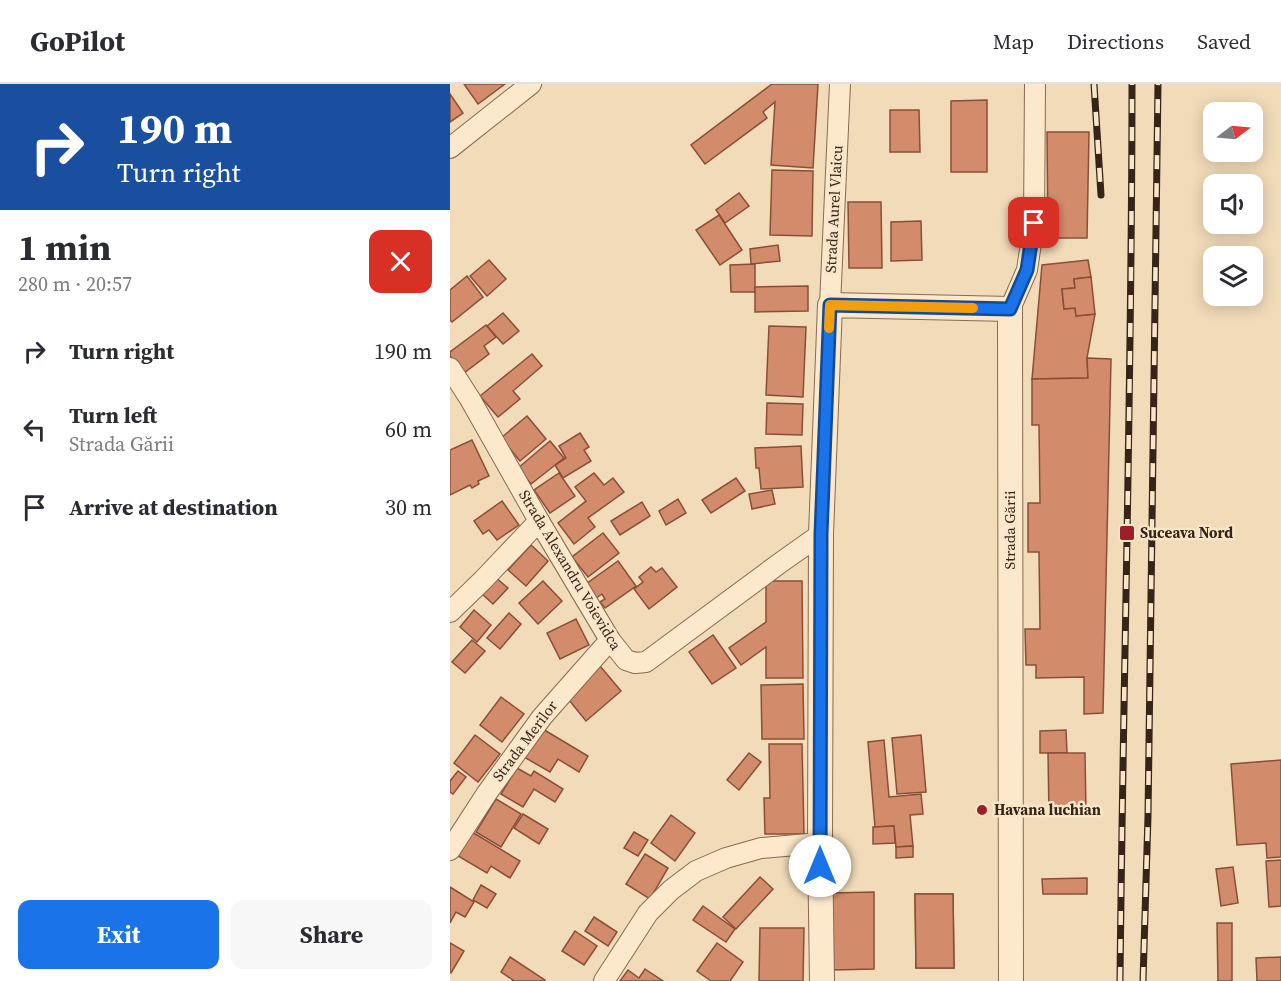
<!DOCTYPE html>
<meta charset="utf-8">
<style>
:root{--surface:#fff;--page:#f7f7f7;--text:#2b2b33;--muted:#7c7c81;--line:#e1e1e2;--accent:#1a73e8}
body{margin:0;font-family:"Source Serif 4",serif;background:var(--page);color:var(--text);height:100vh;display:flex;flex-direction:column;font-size:22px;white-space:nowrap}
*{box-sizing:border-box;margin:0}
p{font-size:20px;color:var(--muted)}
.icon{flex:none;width:33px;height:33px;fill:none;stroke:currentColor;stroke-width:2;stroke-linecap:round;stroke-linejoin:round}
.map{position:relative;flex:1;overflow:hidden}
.panel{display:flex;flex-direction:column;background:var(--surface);width:450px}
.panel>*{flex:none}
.guide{background:#1a4fa0;color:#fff;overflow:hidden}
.needle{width:39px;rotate:74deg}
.fabs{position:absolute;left:753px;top:18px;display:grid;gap:12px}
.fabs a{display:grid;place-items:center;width:60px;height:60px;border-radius:12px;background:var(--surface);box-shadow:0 3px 15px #0003;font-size:30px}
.pin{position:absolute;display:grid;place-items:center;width:51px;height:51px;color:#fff;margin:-26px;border-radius:12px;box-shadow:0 3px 9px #0006}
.me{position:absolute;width:66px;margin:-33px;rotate:0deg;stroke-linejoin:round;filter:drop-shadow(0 0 4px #0008)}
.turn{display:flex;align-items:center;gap:21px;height:126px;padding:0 18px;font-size:27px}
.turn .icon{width:78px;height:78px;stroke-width:2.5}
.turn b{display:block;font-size:42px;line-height:51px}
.round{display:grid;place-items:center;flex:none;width:63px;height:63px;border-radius:12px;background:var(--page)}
.overview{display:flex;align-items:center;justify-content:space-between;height:102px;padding:0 18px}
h1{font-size:36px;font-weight:700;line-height:45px}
.primary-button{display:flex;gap:12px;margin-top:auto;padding:12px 18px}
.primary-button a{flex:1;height:69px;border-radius:12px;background:var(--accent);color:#fff;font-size:24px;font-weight:700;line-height:69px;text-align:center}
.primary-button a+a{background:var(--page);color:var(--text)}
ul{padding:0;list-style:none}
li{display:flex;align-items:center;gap:18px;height:78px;padding:0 18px}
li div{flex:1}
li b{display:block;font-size:22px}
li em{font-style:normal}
header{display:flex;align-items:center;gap:36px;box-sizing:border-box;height:84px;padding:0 30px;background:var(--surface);border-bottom:2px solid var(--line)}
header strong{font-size:28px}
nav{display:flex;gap:33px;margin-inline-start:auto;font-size:21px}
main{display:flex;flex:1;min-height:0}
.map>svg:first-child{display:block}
.building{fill:#d38c6b;stroke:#894f36;stroke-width:1.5}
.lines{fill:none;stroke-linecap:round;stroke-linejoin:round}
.minor-casing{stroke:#886a52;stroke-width:22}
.tertiary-casing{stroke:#886a52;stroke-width:26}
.minor{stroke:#fce9cc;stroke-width:20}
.tertiary{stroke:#fce9cc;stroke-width:24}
.rail-casing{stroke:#362419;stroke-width:7}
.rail{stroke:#f8e6c9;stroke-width:4.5;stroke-dasharray:14;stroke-linecap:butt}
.route-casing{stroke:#114b97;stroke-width:15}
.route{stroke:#1a73e8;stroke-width:10}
.slow{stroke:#f59e0b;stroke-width:10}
.poi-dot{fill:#9c1e2b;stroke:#f8e6c9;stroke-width:2}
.labels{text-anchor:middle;stroke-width:5;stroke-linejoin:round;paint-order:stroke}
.street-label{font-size:15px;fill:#362419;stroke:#f8e6c9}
.poi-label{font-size:15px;font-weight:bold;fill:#362419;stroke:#f8e6c9;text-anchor:start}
</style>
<header>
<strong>GoPilot</strong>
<nav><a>Map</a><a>Directions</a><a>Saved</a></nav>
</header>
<main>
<section class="panel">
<div class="guide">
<div class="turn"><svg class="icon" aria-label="right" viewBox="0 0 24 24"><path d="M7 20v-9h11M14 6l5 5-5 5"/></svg><div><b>190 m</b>Turn right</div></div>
</div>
<div class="overview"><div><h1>1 min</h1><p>280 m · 20:57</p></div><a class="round" style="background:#d93025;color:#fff"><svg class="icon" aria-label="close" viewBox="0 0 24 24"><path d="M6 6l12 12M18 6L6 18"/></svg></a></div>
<ul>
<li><svg class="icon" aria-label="right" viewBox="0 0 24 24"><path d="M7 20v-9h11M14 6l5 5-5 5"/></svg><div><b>Turn right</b></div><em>190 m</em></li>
<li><svg class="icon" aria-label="left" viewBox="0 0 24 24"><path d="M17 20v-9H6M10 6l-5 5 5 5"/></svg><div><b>Turn left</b><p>Strada Gării</p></div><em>60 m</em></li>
<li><svg class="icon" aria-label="arrive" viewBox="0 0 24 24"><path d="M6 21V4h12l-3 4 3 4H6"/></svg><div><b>Arrive at destination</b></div><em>30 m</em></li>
</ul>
<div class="primary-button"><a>Exit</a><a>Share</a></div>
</section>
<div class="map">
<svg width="831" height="897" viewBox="0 0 831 897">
<rect width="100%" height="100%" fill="#f1dbb9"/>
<g class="building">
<path d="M14 0H55L28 20Z"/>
<path d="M322 0H368L363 84 321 81 325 18 313 28 317 34 255 80 241 61Z"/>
<path d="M0 10 13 29 0 38Z"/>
<path d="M537 16V88H501V17Z"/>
<path d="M440 26H469L470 68H440Z"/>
<path d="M597 48H639L637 154H598Z"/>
<path d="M322 86 363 87 362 152 320 151Z"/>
<path d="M289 109 299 122 275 139 266 126Z"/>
<path d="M398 118H431L432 184H399Z"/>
<path d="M269 131 292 166 270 181 246 146Z"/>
<path d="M471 137 472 176 441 177V138Z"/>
<path d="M328 161 330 177 301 180 300 165Z"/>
<path d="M39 176 56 195 37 212 20 192Z"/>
<path d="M638 176 641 193 624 195 625 204 612 205 614 225 625 224 626 232 645 230 637 274 638 294 582 295 592 181Z"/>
<path d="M305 180V208H281L280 181Z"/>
<path d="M17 192 33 213 2 238 0 236V206Z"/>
<path d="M641 193 645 230 626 232 625 224 614 225 612 205 625 204 624 195Z"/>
<path d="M358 202V227L305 228V203Z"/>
<path d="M53 229 69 247 53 260 37 242Z"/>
<path d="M36 241 46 253 34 262 39 270 14 289 0 272V268Z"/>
<path d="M319 242 356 243 353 313 316 311Z"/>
<path d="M82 270 92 282 63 307 70 315 48 333 30 312Z"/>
<path d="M637 274 661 275 653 629 634 630V593L586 594V581H576L575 545H590L589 468H578V419H590L589 341H582V295L638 294Z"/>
<path d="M317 319 353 320 352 351 316 350Z"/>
<path d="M77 332 96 355 70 377 51 354Z"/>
<path d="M130 349 139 363 134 366 141 377 113 394 105 381 116 374 109 362Z"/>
<path d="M22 356 39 392 28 397 29 400 22 404 20 401 0 411V366Z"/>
<path d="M100 357 114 374 81 400 68 384Z"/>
<path d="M351 362 353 403 311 405 309 384H306L305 364Z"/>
<path d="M109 389 125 412 100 429 84 406Z"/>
<path d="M144 389 154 401 163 394 174 408 138 434 145 443 124 460 108 439 136 417 125 403Z"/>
<path d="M286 394 295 407 261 429 252 416Z"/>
<path d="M322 406 325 420 302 425 299 410Z"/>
<path d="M228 415 236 429 216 441 209 427Z"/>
<path d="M52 417 69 441 47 456 39 446 33 450 24 437Z"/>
<path d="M192 418 200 432 170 451 161 437Z"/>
<path d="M153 449 169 469 138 493 122 473Z"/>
<path d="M81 461 98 477 76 502 58 486Z"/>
<path d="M168 477 186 502 155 524 150 518 155 515 152 510 146 514 136 500Z"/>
<path d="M201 483 206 488 212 484 227 503 199 525 184 505 193 498 189 493Z"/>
<path d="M45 493 58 504 43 520 31 509Z"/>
<path d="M93 497 112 517 88 540 69 519Z"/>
<path d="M316 497H352L353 594H316V563L291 581 279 564 316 538Z"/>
<path d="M24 526 41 541 27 558 10 543Z"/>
<path d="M59 529 71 540 50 565 37 554Z"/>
<path d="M126 535 139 561 110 575 97 549Z"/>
<path d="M263 551 286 584 262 600 239 568Z"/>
<path d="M22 556 35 567 15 589 2 578Z"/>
<path d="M150 582 171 607 136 637 115 611Z"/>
<path d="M353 600 354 655H312L311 601Z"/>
<path d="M51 613 74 630 52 658 30 641Z"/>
<path d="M91 644 138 672 129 688 108 675 100 688 74 673Z"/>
<path d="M616 646 617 669H590V647Z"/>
<path d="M25 651 50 670 28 698 4 679Z"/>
<path d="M471 651 476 708 447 710 442 654Z"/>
<path d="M434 656 439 713 471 710 473 730 460 731 463 762 446 763 444 742 425 743 418 658Z"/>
<path d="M319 660H352L354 750H315L314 714H320Z"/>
<path d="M299 669 311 678 289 706 277 696Z"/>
<path d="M598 669H635L636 730H599Z"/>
<path d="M831 676V773L817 774 816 759 787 761 781 680Z"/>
<path d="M67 684 81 692 84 687 113 705 105 718 84 705 73 723 51 710Z"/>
<path d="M8 687 16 693 3 710 0 708V697Z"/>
<path d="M46 715 71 730 51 763 26 748Z"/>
<path d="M73 730 98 745 89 760 64 744Z"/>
<path d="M221 731 245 749 225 777 201 759Z"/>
<path d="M444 742 445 759 423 760V743Z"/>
<path d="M17 745 70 777 60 794 41 782 37 789 3 769Z"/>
<path d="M184 748 198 756 188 772 174 764Z"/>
<path d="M463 762V773L446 774V763Z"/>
<path d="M195 770 218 784 200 815 176 800Z"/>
<path d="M831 776V822L819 823 816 777Z"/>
<path d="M783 783 788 819 771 822 766 785Z"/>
<path d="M310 793 323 805 286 845 273 833Z"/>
<path d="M637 794V810H593L592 795Z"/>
<path d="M31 801 46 810 37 824 23 816Z"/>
<path d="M0 803 24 818 15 833 6 828 0 839Z"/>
<path d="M424 808V885L382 886 381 809Z"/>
<path d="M465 810H503L504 884H466Z"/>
<path d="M465 810H503L504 884H466Z"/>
<path d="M253 822 285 845 276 858 243 836Z"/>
<path d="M144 833 167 848 158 862 135 847Z"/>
<path d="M767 839H782V897H768Z"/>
<path d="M310 844H354L353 897H309Z"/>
<path d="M125 847 147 862 134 881 112 867Z"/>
<path d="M0 859 14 867 1 889 0 888Z"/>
<path d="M267 859 293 878 280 897H261L247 887Z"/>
<path d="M60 873 95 896 94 897H62L63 896 51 888Z"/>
<path d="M831 873V897H807L806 874Z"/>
<path d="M195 885 213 897H170L178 886 189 894Z"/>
</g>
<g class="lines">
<g class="minor-casing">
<g id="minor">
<path d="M0 64 81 0"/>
<path d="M380 221 390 0"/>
<path d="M560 225 577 186 584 139 585 0"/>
<path d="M0 284 20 315 89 437 160 556 176 576 185 579 196 578 330 479 371 450"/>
<path d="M0 528 33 496 89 437"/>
<path d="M0 766 37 709 92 633 160 556"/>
<path d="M154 897 198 829 221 806 246 787 276 774 311 764 370 759"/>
</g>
</g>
<g class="tertiary-casing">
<path id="tertiary" d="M372 897 370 759 371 450 380 221 560 225 561 897"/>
</g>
<use href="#minor" class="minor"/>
<use href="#tertiary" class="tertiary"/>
<g class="rail-casing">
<g id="rail">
<path d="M644 0 651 111"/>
<path d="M670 897C673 598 682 299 682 0"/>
<path d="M693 897 698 732 708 0"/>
</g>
</g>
<use href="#rail" class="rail"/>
</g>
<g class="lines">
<g class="route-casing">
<path id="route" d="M370 782 371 450 380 221 560 225 577 186 584 139"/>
</g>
<use href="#route" class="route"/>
<path class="slow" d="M379 244 380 221 523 224"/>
</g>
<g class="poi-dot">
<rect x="669" y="441" width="16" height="16" rx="3"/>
<circle cx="532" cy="726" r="6"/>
</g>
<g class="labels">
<g class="street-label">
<text transform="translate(384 125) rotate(-87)" y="5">Strada Aurel Vlaicu</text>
<text transform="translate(560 446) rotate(-90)" y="5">Strada Gării</text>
<text transform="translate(120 486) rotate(59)" y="5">Strada Alexandru Voievidca</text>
<text transform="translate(75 657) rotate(-53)" y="5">Strada Merilor</text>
</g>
<g class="poi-label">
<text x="690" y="454">Suceava Nord</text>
<text x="544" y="731">Havana luchian</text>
</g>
</g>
</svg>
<div class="fabs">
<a><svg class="needle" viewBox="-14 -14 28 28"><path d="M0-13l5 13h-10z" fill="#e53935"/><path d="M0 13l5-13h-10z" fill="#7c7c81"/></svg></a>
<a><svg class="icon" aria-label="sound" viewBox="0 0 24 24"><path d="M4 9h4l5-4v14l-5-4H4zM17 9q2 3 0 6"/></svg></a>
<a><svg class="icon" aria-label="layers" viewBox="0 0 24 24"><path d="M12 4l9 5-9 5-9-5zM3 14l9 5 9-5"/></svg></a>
</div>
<div class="pin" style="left:584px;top:139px;background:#d93025"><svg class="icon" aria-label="arrive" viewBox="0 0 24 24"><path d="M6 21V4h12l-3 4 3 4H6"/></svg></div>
<svg class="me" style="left:370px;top:782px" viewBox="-20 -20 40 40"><circle r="19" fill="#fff"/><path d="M0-13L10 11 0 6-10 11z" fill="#1a73e8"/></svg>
</div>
</main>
